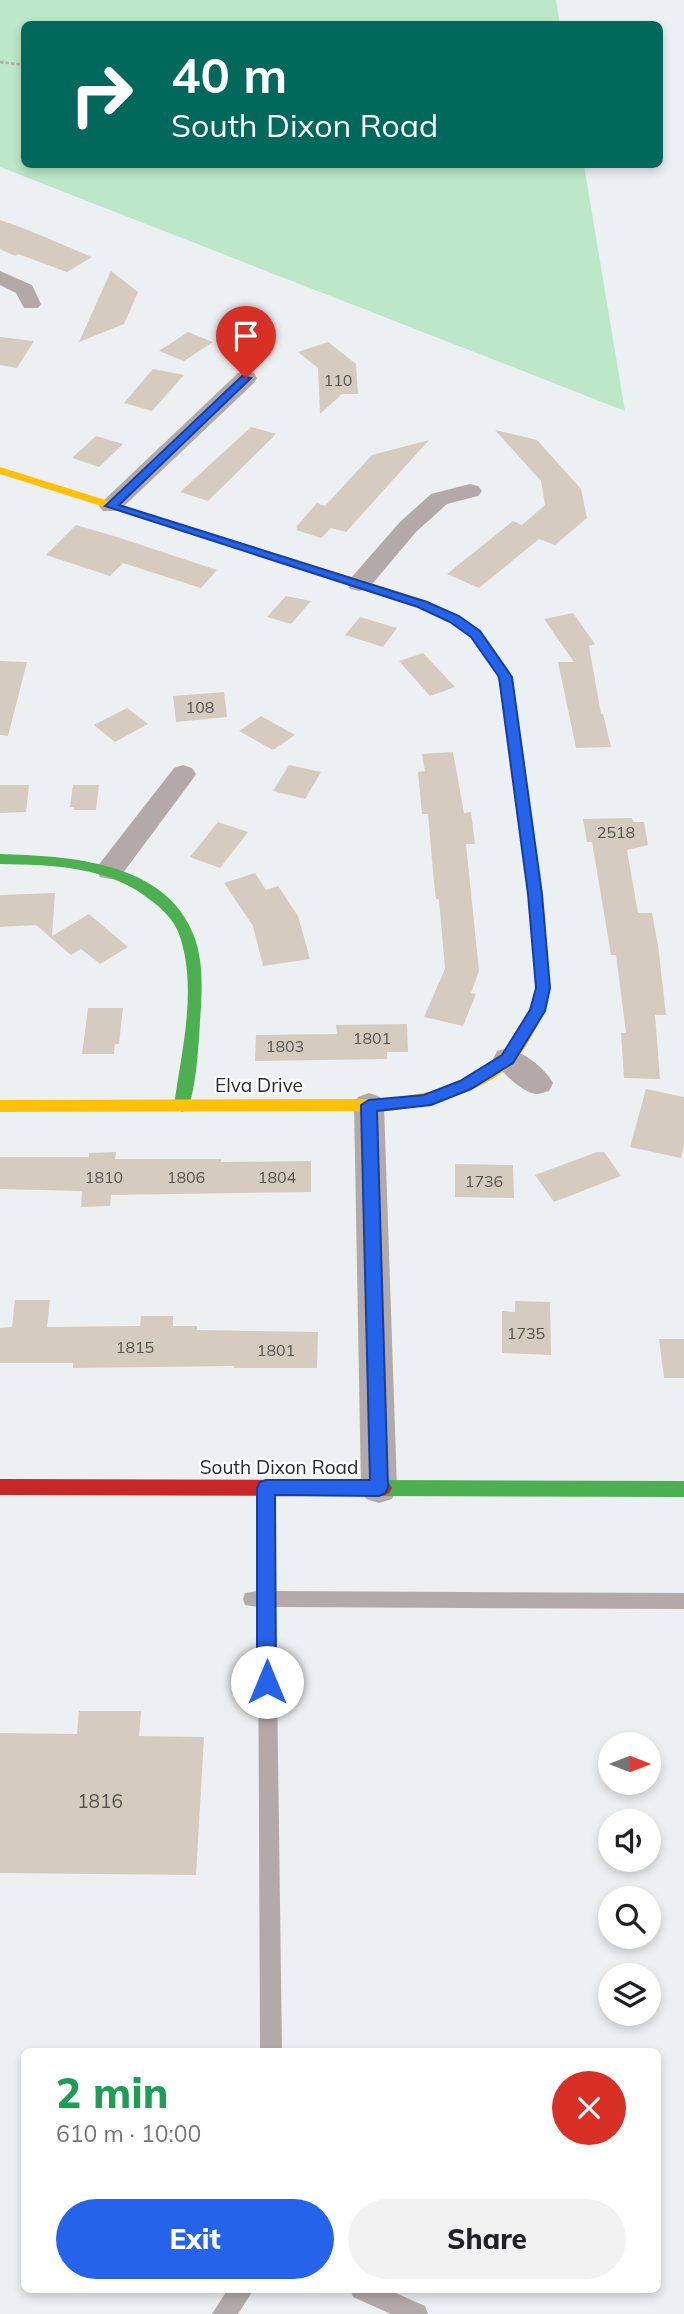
<!DOCTYPE html>
<meta charset="utf-8">
<style>
:root{--surface:#fff;--page:#f2f2f2;--text:#202124;--muted:#757577;--accent:#2563eb}
body{margin:0;font-family:Mulish,sans-serif;background:var(--page);color:var(--text);height:100vh;display:flex;flex-direction:column;font-size:26px;white-space:nowrap}
*{box-sizing:border-box;margin:0}
p{font-size:23px;color:var(--muted)}
.icon{flex:none;width:38px;height:38px;fill:none;stroke:currentColor;stroke-width:2;stroke-linecap:round;stroke-linejoin:round}
.map{position:relative;flex:1;overflow:hidden}
.side{position:absolute;left:21px;top:2048px;width:640px;height:245px;display:flex;flex-direction:column;background:var(--surface);border-radius:10px;box-shadow:0 4px 10px #0003}
.side>*{flex:none}
.banner{position:absolute;left:21px;top:21px;width:642px;height:147px;border-radius:10px;box-shadow:0 4px 10px #0003;background:#00695c;color:#fff;overflow:hidden}
.needle{width:46px;rotate:90deg}
.controls{position:absolute;left:598px;top:1732px;display:grid;gap:14px}
.controls a{display:grid;place-items:center;width:63px;height:63px;border-radius:50%;background:var(--surface);box-shadow:0 4px 10px #0003;font-size:35px}
.pin{position:absolute;display:grid;place-items:center;width:60px;height:60px;color:#fff;margin:-72px -30px;border-radius:50% 50% 50% 0;rotate:-45deg;box-shadow:0 0 7px #0007}
.pin .icon{rotate:45deg}
.me{position:absolute;width:77px;margin:-38px;rotate:0deg;stroke-linejoin:round;filter:drop-shadow(0 0 5px #0008)}
.turn{display:flex;align-items:center;gap:24px;height:147px;padding:0 35px;font-size:32px}
.turn .icon{width:91px;height:91px;stroke-width:2.5}
.turn b{display:block;font-size:49px;line-height:60px}
.round{display:grid;place-items:center;flex:none;width:74px;height:74px;border-radius:37px;background:var(--page)}
.overview{display:flex;align-items:center;justify-content:space-between;height:119px;padding:0 35px}
h1{font-size:42px;font-weight:800;line-height:52px;color:#1e9e55}
.button{display:flex;gap:14px;margin-top:auto;padding:14px 35px}
.button a{flex:1;height:80px;border-radius:42px;background:var(--accent);color:#fff;font-size:28px;font-weight:800;line-height:80px;text-align:center}
.button a+a{background:var(--page);color:var(--text)}
.map>svg:first-child{display:block}
.green{fill:#bce7c8}
.building{fill:#d5cbbe}
.lines{fill:none;stroke-linecap:round;stroke-linejoin:round}
.path{stroke:#b4aeae;stroke-width:2.5;stroke-dasharray:3.5 2;stroke-linecap:butt}
.lane{fill:#b4a9a9;fill-rule:evenodd}
.street{fill:#b4a9a9;fill-rule:evenodd}
.fast{fill:#4caf50;fill-rule:evenodd}
.slow{fill:#ffc107;fill-rule:evenodd}
.jam{fill:#c62828;fill-rule:evenodd}
.route{fill:#2563eb;stroke:#184099;stroke-width:2}
.labels{text-anchor:middle;stroke-width:5;stroke-linejoin:round;paint-order:stroke}
.number-label{font-size:16px;fill:#555351}
.street-label{font-size:19px;fill:#2a2b2d;stroke:#fbfcff}
.near-number-label{font-size:19px;fill:#555351}
</style>
<div class="map">
<svg width="684" height="2314" viewBox="0 0 684 2314">
<rect width="100%" height="100%" fill="#edf0f3"/>
<path class="green" d="M0 0H556L560 24H24V164L584 165 625 411 0 167Z"/>
<g class="building">
<path d="M0 220 23 228 92 257 67 272 18 254 15 256 0 249Z"/>
<path d="M111 271 138 292 124 324 79 342Z"/>
<path d="M188 332 213 342 184 361 159 351Z"/>
<path d="M0 337 34 341 17 368 0 365Z"/>
<path d="M328 342 356 364 358 394H342L320 414 318 368 298 352Z"/>
<path d="M153 369 184 375 152 411 124 403Z"/>
<path d="M251 427 276 434 208 501 180 492Z"/>
<path d="M495 430 537 440 581 489 587 518 555 545 539 539 479 588 447 574 513 521 522 525 545 505 541 481Z"/>
<path d="M96 436 123 444 99 467 72 458Z"/>
<path d="M429 440 346 532 331 528 321 538 296 530 298 528 296 527 317 503 325 506 372 455Z"/>
<path d="M76 525 117 537 217 570 201 588 123 563 110 576 46 555Z"/>
<path d="M286 596 311 601 291 624 267 617Z"/>
<path d="M573 613 595 644 589 646 601 714H603L611 747 576 748 558 662H574L544 619Z"/>
<path d="M360 617 397 628 383 647 345 635Z"/>
<path d="M423 653 455 687 430 696 399 661Z"/>
<path d="M0 661 27 662 8 736 0 735Z"/>
<path d="M224 692 227 717 176 722 173 696Z"/>
<path d="M127 708 148 724 115 742 94 725Z"/>
<path d="M261 716 295 735 273 750 239 731Z"/>
<path d="M453 752 464 813 471 812 475 844H466L479 971 471 993 476 994 463 1026 424 1017 445 969 439 899H436L434 883 428 814H422L418 772 425 771 422 754Z"/>
<path d="M289 765 321 772 305 799 273 791Z"/>
<path d="M0 785H29L26 812 0 813Z"/>
<path d="M73 785H99L96 810H74V807H70Z"/>
<path d="M632 818 633 822H644L648 845 627 850 638 913H652L658 945 666 1015H655L660 1079 624 1078 621 1033H626L616 955H611L592 842H587L583 819Z"/>
<path d="M218 822 248 832 220 868 190 857Z"/>
<path d="M255 873 266 890 278 886 298 916 310 959 263 966 253 926 224 883Z"/>
<path d="M55 893 52 936 89 914 128 947 100 964 81 949 71 955 36 925 0 927V895Z"/>
<path d="M88 1008H123L119 1044H115L114 1054H82Z"/>
<path d="M407 1024 408 1052H387V1059L255 1061 256 1035 337 1034 336 1025Z"/>
<path d="M646 1089 684 1097V1145L681 1158 630 1147Z"/>
<path d="M116 1152 115 1159H221V1162L311 1161V1192L111 1195 110 1206 81 1207 82 1191 0 1189V1157H89V1153Z"/>
<path d="M597 1152H604L621 1176 554 1202 535 1175Z"/>
<path d="M455 1164 513 1165 514 1198 455 1197Z"/>
<path d="M15 1300H50L47 1327 140 1326 141 1316H173V1326H197V1330L318 1332 317 1368H234V1366L73 1368V1363H0V1328L12 1327Z"/>
<path d="M515 1301 550 1302 551 1355 502 1353V1311L515 1312Z"/>
<path d="M659 1339H684V1378H664Z"/>
<path d="M79 1711H141L139 1736 204 1737 196 1875 0 1873V1733L77 1734Z"/>
</g>
<g class="lines">
<path class="path" d="M0 62 24 65"/>
<g class="lane">
<path d="M266 1480 272 1483 275 1488 276 1591 684 1593V1609L276 1607 282 2051H260L258 1607 245 1605 243 1599 245 1593 258 1591 257 1488 260 1483Z"/>
<path d="M228 2289H254L238 2314H212Z"/>
<path d="M350 2289H387L425 2306 428 2314H391L353 2297Z"/>
</g>
<g class="street">
<path d="M0 271 32 285 41 304 38 308H24L16 293 0 285Z"/>
<path d="M246 371 254 373 257 378 254 383 119 511H103L99 506 103 501 238 373Z"/>
<path d="M470 484 478 486 482 491 478 496 447 504 416 532 368 589 359 591 350 589 347 584 350 579 400 522 431 494Z"/>
<path d="M183 765 192 768 196 774 192 780 120 877 110 879 100 877 96 870 100 863 174 768Z"/>
<path d="M508 1048C525 1053 545 1068 553 1083L549 1091C548 1091 539 1094 538 1094 523 1094 500 1071 493 1059L497 1051Z"/>
<path d="M369 1093 380 1097 384 1105 397 1488 392 1499 379 1503 366 1499 361 1488 354 1105 358 1097Z"/>
</g>
<g class="fast">
<path d="M0 854C68 856 166 861 194 936 204 962 202 994 200 1021 199 1041 196 1093 187 1110L182 1112 174 1106C181 1053 197 993 181 940 177 924 166 912 153 902 110 866 54 865 0 864Z"/>
<path d="M383 1480 684 1481V1497L383 1496 377 1493 374 1488 377 1483Z"/>
</g>
<g class="slow">
<path d="M0 467 428 601 430 604 428 607H420L0 474Z"/>
<path d="M538 1004 545 1009C537 1027 528 1046 515 1061 485 1093 432 1104 390 1111L0 1112V1100L390 1099C429 1093 477 1083 505 1052 517 1038 524 1021 533 1005Z"/>
</g>
<g class="jam">
<path d="M424 600 459 616 480 631 512 677 542 893 550 988 545 1009 538 1014 531 1009 536 988 528 893 500 677 472 637 451 622 420 607 418 604Z"/>
<path d="M0 1479 383 1480 389 1483 392 1488 389 1493 383 1496 0 1495Z"/>
</g>
</g>
<path class="route" d="M242 376 251 378 119 505 427 602 459 616 480 631 512 677 542 894 550 988 545 1011 513 1063 471 1089 431 1105 377 1111 388 1488 385 1493 379 1496 275 1495 276 1682 274 1688 267 1691 260 1688 257 1682V1488L260 1482 266 1480H370L361 1105 369 1100 424 1095 460 1081 502 1055 530 1010 536 988 528 894 499 677 471 637 450 622 418 607 105 506Z"/>
<g class="labels">
<g class="number-label">
<text x="338" y="386">110</text>
<text x="200" y="713">108</text>
<text x="616" y="838">2518</text>
<text x="372" y="1044">1801</text>
<text x="285" y="1052">1803</text>
<text x="104" y="1183">1810</text>
<text x="186" y="1183">1806</text>
<text x="277" y="1183">1804</text>
<text x="484" y="1187">1736</text>
<text x="526" y="1339">1735</text>
<text x="135" y="1353">1815</text>
<text x="276" y="1356">1801</text>
</g>
<g class="street-label">
<text x="259" y="1092">Elva Drive</text>
<text x="279" y="1474">South Dixon Road</text>
</g>
<g class="near-number-label">
<text x="100" y="1808">1816</text>
</g>
</g>
</svg>
<div class="controls">
<a><svg class="needle" viewBox="-14 -14 28 28"><path d="M0-13l5 13h-10z" fill="#e53935"/><path d="M0 13l5-13h-10z" fill="#757577"/></svg></a>
<a><svg class="icon" aria-label="sound" viewBox="0 0 24 24"><path d="M4 9h4l5-4v14l-5-4H4zM17 9q2 3 0 6"/></svg></a>
<a><svg class="icon" aria-label="search" viewBox="0 0 24 24"><circle cx="10" cy="10" r="6"/><path d="M15 15l6 6"/></svg></a>
<a><svg class="icon" aria-label="layers" viewBox="0 0 24 24"><path d="M12 4l9 5-9 5-9-5zM3 14l9 5 9-5"/></svg></a>
</div>
<div class="pin" style="left:246px;top:378px;background:#d93025"><svg class="icon" aria-label="arrive" viewBox="0 0 24 24"><path d="M6 21V4h12l-3 4 3 4H6"/></svg></div>
<svg class="me" style="left:267px;top:1682px" viewBox="-20 -20 40 40"><circle r="19" fill="#fff"/><path d="M0-13L10 11 0 6-10 11z" fill="#2563eb"/></svg>
<div class="banner">
<div class="turn"><svg class="icon" aria-label="right" viewBox="0 0 24 24"><path d="M7 20v-9h11M14 6l5 5-5 5"/></svg><div><b>40 m</b>South Dixon Road</div></div>
</div>
<section class="side">
<div class="overview"><div><h1>2 min</h1><p>610 m · 10:00</p></div><a class="round" style="background:#d93025;color:#fff"><svg class="icon" aria-label="close" viewBox="0 0 24 24"><path d="M6 6l12 12M18 6L6 18"/></svg></a></div>
<div class="button"><a>Exit</a><a>Share</a></div>
</section>
</div>
